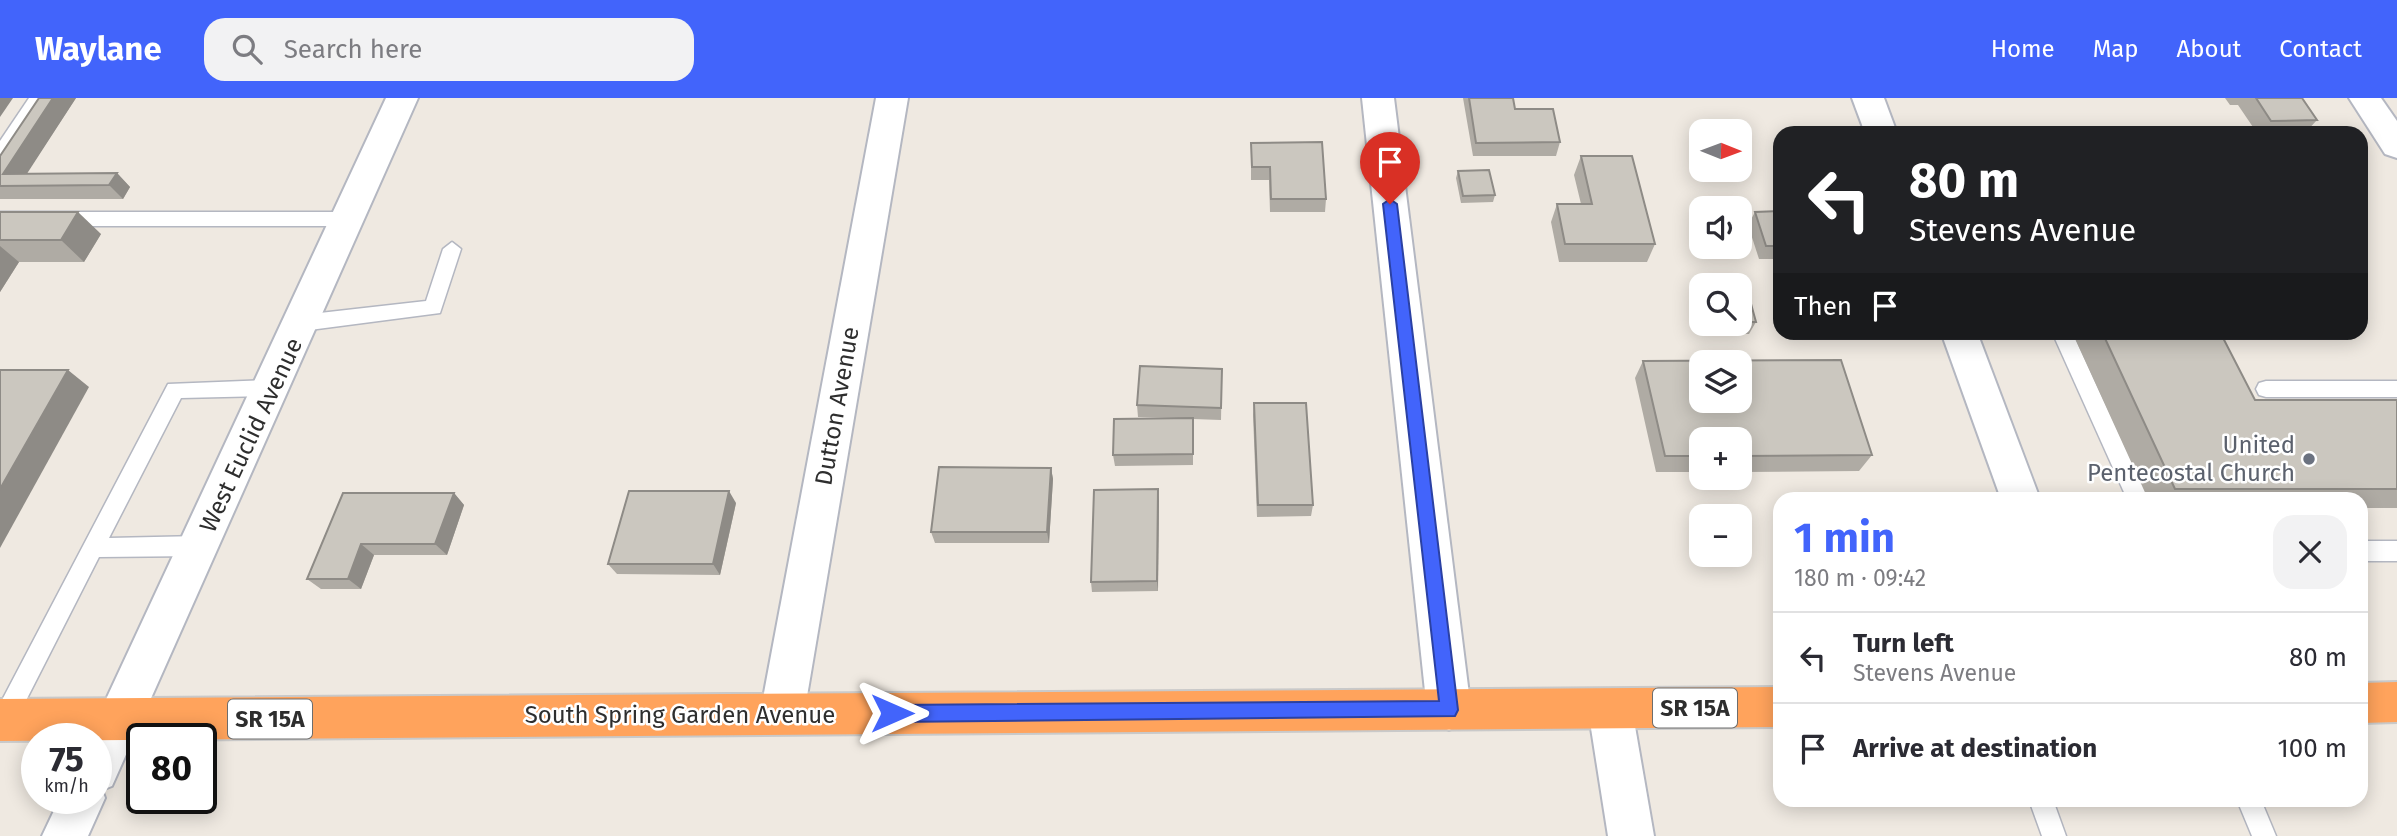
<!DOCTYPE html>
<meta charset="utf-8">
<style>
:root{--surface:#fff;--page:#f2f2f3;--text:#2b2b33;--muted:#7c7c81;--line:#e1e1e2;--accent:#4264fb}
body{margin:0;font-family:"Fira Sans",sans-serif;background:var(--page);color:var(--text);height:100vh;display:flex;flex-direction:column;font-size:26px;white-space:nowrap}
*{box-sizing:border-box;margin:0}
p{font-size:23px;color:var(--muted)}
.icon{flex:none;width:38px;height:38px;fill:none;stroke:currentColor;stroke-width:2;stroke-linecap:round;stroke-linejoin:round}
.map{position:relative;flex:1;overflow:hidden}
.side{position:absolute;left:1773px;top:394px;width:595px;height:315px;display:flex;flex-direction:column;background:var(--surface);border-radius:21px;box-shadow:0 4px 18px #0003}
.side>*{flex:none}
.banner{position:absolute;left:1773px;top:28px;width:595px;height:214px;border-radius:21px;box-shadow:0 4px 18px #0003;background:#202124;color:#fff;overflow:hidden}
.needle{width:46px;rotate:91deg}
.fabs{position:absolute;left:1689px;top:21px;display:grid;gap:14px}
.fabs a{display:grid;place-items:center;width:63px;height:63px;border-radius:14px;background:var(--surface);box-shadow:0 4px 18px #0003;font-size:35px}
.speed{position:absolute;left:21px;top:625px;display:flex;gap:14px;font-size:35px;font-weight:700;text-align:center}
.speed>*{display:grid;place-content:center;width:91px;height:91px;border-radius:50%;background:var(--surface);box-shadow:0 4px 18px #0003;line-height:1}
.speed small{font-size:18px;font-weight:400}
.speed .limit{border:4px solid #111;border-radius:10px;background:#fff;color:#111}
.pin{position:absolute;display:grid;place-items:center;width:60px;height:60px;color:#fff;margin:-72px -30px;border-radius:50% 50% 50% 0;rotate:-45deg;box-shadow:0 0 7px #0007}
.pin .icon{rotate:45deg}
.me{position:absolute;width:77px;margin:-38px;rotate:90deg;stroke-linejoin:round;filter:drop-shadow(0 0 5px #0008)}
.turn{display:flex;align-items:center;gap:24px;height:147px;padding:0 21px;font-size:32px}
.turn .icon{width:91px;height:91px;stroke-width:2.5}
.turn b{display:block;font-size:49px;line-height:60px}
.then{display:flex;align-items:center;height:66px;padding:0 21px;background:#0003;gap:14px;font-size:26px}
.round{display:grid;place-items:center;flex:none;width:74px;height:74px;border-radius:21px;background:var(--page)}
.overview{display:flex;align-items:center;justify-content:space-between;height:119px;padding:0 21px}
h1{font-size:42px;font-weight:700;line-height:52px;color:var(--accent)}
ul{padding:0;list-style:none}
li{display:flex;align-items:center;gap:21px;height:91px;padding:0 21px;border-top:2px solid var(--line)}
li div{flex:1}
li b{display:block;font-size:26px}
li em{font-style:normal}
header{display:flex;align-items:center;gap:42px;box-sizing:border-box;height:98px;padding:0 35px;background:var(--accent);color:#fff}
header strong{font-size:33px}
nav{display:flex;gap:38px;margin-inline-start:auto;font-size:24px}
.search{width:490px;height:63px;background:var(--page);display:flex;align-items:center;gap:18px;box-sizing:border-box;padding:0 24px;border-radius:21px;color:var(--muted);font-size:26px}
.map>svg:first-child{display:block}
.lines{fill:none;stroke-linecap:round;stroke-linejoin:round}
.lane-casing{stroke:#b4b7c1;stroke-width:3}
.street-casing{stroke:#b4b7c1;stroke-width:4}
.secondary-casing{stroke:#b4b7c1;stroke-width:4}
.highway-casing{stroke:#c9c9c9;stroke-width:4}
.lane{fill:#fff;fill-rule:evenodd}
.street{fill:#fff;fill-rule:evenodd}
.secondary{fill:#fff;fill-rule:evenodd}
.highway{fill:#ffa35c;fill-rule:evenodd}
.wall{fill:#afaba4;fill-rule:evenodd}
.shaded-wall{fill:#8e8b86}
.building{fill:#cbc7bf;stroke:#8e8b86;stroke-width:2;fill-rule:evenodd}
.route{fill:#4264fb;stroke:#2b41a3;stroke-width:2}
.worship-dot{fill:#6b7280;stroke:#fff;stroke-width:2.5}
.labels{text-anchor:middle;stroke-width:5;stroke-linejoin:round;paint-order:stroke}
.shield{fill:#fff;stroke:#6d6d6d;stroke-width:2}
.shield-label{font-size:23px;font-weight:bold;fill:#2e2e2e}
.street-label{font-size:24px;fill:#2e2e2e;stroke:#fff}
.worship-label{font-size:24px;fill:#5b616d;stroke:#fff;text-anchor:end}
</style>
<header>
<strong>Waylane</strong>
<div class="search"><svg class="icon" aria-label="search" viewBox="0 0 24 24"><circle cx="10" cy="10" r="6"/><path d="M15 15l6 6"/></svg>Search here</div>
<nav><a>Home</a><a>Map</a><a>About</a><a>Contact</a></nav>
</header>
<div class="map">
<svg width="2397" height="738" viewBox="0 0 2397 738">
<rect width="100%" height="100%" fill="#efe9e1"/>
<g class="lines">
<g class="lane-casing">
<g id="lane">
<path d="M29 0H47L6 62 0 63V43Z"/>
<path d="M0 114H349L358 121 349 128H0Z"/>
<path d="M452 144 461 151 440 215 302 233 295 230 292 225 295 220 302 217 426 203 443 151Z"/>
<path d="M2052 234H2072L2149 401H2127Z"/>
<path d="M272 282 279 284 282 290 279 296 272 298 181 300 109 440 200 438 208 441 211 448 208 455 200 458 99 459 12 630 0 632V606L168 286Z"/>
<path d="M2266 283H2397V299H2266L2259 297 2256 291 2259 285Z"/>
<rect x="2361" y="443" width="36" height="20"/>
<path d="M2029 702H2053L2066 738H2042Z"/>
<path d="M2237 702H2261L2276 738H2252Z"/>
</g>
</g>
<g class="street-casing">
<g id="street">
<path d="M876 0H908L804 616 797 630 782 636 767 630 760 616Z"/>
<path d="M1362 0H1394L1471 612 1464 626 1449 632 1434 626 1427 612Z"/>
<path d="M1852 0H1884L1897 35H1865Z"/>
<path d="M2349 0H2381L2397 23V60L2385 56Z"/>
<path d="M1941 234H1977L2040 401H2001Z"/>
<path d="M1610 591 1625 597 1632 611 1654 738H1608L1588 611 1595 597Z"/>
</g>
</g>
<g class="secondary-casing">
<path id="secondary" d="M386 0H418L112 688 102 692 105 700 88 738H42L60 700H96V640H88Z"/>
</g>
<g class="highway-casing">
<g id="highway">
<path d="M2397 584V624L2361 625V585Z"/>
<path d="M1780 589V629L0 643V601Z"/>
</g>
</g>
<use href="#lane" class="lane"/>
<use href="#street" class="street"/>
<use href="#secondary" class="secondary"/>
<use href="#highway" class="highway"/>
</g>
<g class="wall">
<path d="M39 0H76L26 76 117 75 130 89 123 101H0V58Z"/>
<path d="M1463 0H1513L1515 11 1560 44 1556 58H1473Z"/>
<path d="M2225 0H2302L2317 22 2305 35H2257L2238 7H2230Z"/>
<path d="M1251 45 1326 101 1325 114H1270L1269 82H1251Z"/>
<path d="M1581 58 1655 146 1647 164H1559L1551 124 1557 106H1581L1574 77Z"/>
<path d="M1458 73 1495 97 1493 104 1461 105 1456 80Z"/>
<path d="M1780 113V161H1759L1748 127 1755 114Z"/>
<path d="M0 114 101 136 84 164H19L0 194Z"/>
<path d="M1745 184 1756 224 1749 236H1701L1690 198 1697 185ZM1701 187H1740V226H1701Z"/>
<path d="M2072 234H2220L2255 302H2397V410H2361V401H2148Z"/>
<path d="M1643 263 1872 357 1859 373 1740 374V341H1701V374H1656L1635 280Z"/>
<path d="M1222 271 1221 322 1193 321V367L1115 368 1113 357 1179 320 1138 319 1137 307Z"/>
<path d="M1254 305 1313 407 1311 418 1257 419 1253 317Z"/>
<path d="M1051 370 1053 381 1049 445H935L931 434Z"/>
<path d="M1158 391V493L1092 494 1091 484Z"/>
<path d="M343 395H454L464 407 447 457H374L361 491H321L307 481Z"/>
<path d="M736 405 720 477 617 476 608 466Z"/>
</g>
<g class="shaded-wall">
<path d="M0 0H13L0 19Z"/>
<path d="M53 0H76L19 88 3 76Z"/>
<path d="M117 75 130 89 123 101 109 87Z"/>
<path d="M78 114 101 136 84 164 61 142Z"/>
<path d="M0 148 19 164 0 194Z"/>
<path d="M68 272 89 289 0 450V391Z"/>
<path d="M1051 370 1053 381 1049 445 1047 434Z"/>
<path d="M1158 391 1159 402 1158 493 1157 483Z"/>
<path d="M729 393 736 405 720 477 713 466Z"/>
<path d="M454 395 464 407 447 457 435 446Z"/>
<path d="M361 446 374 457 361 491 348 481Z"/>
</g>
<g class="building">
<path d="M39 0H53L3 76 117 75 109 87 0 88V58Z"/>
<path d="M1469 0H1513L1515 11H1553L1560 44 1476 45Z"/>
<path d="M2256 0H2302L2317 22 2271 23Z"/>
<path d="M1322 44 1326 101H1271L1270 69H1252L1251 45Z"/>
<path d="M1581 58H1632L1655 146H1565L1557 106H1592Z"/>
<path d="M1489 72 1495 97 1463 98 1458 73Z"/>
<path d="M1780 113V148H1766L1755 114Z"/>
<path d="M0 114H78L61 142H0Z"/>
<path d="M1745 184 1756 224H1740V187H1701V200L1697 185Z"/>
<path d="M2102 234H2220L2255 302H2397V391H2175Z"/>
<path d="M1841 262 1872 357 1740 358V341H1701V358H1665L1643 263ZM1701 264H1740V303H1701Z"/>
<path d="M1140 268 1222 271 1221 310 1137 307Z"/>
<path d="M0 272H68L0 391Z"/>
<path d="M1254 305H1306L1313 407H1258Z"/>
<path d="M1193 320V356L1113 357 1114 321Z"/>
<path d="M939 369 1051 370 1047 434H931Z"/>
<path d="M1158 391 1157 483 1091 484 1094 392Z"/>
<path d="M629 393H729L713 466H608Z"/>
<path d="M343 395H454L435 446H361L348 481H307Z"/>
</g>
<path class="route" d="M1390 101 1397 106 1458 612 1455 618 892 624 885 621 883 615 885 609 892 607 1439 603 1383 106Z"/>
<circle class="worship-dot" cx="2309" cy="361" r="7"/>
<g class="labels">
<g class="shield">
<rect x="1653" y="590.5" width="84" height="39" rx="5"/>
<rect x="228" y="601.5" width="84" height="39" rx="5"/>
</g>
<g class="shield-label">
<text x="1695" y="618">SR 15A</text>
<text x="270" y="629">SR 15A</text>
</g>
<g class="street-label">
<text transform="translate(837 308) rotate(-80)" y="8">Dutton Avenue</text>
<text transform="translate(251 337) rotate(-65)" y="8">West Euclid Avenue</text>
<text x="680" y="625">South Spring Garden Avenue</text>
</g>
<g class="worship-label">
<text x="2295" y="355">United<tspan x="2295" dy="28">Pentecostal Church</tspan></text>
</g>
</g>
</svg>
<div class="fabs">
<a><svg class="needle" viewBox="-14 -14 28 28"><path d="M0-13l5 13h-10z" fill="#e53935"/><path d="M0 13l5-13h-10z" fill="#7c7c81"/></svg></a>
<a><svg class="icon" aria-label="sound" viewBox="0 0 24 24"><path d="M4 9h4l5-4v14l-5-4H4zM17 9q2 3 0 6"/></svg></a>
<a><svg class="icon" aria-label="search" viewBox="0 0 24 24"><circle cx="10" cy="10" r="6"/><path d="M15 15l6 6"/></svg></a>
<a><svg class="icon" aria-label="layers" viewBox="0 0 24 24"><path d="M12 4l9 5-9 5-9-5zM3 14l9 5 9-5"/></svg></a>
<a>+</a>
<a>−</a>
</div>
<div class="speed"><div>75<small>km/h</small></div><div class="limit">80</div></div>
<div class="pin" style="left:1390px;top:106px;background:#d93025"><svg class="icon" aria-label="arrive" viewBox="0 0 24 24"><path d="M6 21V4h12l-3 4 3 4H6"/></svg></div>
<svg class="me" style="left:892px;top:615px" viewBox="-20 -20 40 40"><path d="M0-17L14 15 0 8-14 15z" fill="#4264fb" stroke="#fff" stroke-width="4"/></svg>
<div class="banner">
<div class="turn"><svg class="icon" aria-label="left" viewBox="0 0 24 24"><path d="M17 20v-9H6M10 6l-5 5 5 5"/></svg><div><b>80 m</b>Stevens Avenue</div></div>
<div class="then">Then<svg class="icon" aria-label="arrive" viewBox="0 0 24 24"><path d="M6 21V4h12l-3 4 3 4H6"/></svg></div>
</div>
<section class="side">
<div class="overview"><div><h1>1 min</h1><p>180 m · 09:42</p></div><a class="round"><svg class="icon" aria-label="close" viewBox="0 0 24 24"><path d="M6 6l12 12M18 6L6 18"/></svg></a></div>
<ul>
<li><svg class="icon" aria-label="left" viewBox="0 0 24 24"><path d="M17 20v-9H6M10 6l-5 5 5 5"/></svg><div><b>Turn left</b><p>Stevens Avenue</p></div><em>80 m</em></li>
<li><svg class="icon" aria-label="arrive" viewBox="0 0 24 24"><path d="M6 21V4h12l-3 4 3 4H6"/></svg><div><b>Arrive at destination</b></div><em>100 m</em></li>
</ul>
</section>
</div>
